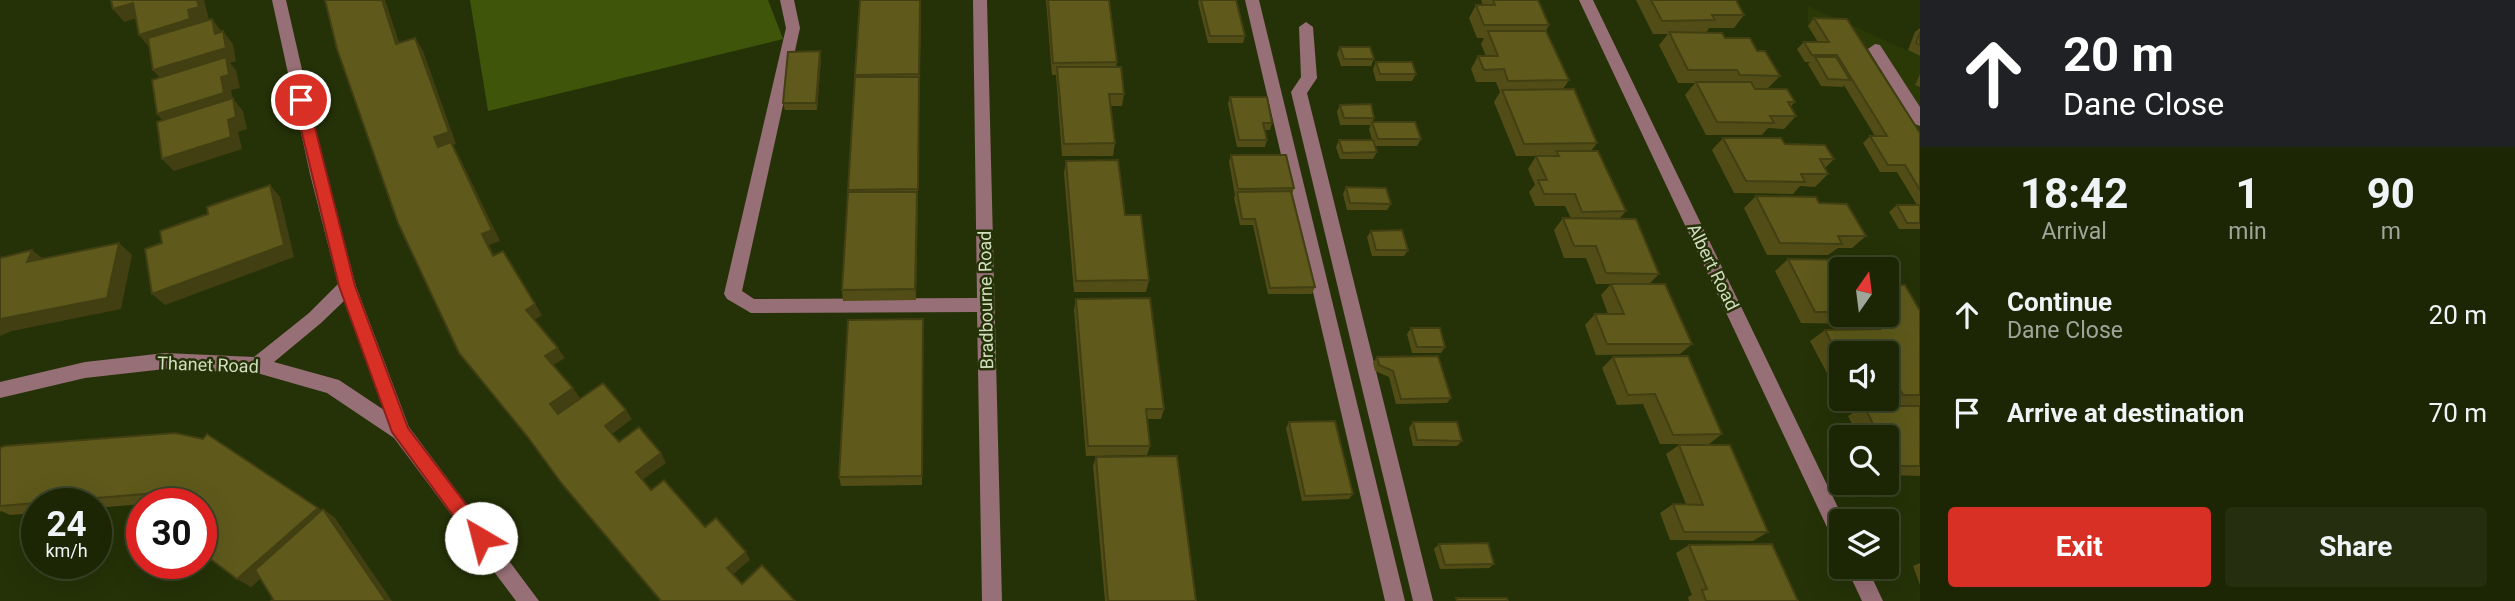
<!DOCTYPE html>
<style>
:root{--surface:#1c2605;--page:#252e0f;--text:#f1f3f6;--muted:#a0a59a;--line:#3a4327;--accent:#d93025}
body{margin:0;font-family:Roboto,sans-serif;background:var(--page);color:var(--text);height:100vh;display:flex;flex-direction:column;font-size:26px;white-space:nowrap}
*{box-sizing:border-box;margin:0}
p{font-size:23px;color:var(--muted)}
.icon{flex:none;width:38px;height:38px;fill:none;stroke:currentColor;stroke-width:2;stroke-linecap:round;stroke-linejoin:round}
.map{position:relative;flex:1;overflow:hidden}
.drawer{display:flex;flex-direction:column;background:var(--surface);width:595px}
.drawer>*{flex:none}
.top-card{background:#202124;color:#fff;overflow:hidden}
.needle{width:46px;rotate:14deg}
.fabs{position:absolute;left:1829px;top:257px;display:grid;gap:14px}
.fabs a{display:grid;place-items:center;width:70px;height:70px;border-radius:7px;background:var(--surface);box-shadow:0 7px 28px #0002,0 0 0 2px var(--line);font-size:35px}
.speed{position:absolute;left:21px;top:488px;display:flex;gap:14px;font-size:35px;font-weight:700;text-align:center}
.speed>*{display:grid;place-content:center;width:91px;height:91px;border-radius:50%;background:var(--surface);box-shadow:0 7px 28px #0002,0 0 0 2px var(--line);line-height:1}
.speed small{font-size:18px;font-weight:400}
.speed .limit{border:10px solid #d22;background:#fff;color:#111}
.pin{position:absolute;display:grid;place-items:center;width:60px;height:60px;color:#fff;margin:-30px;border:4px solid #fff;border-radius:50%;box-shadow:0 2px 7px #0007}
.me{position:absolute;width:77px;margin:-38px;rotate:323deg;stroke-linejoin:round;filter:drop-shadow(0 0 5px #0008)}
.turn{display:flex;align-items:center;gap:24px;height:147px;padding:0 28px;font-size:32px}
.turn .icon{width:91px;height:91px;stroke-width:2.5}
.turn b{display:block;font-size:49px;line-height:60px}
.eta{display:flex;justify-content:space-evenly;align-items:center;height:119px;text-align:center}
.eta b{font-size:42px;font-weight:700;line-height:49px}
.action{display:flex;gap:14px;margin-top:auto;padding:14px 28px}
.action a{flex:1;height:80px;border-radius:7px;background:var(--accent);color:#fff;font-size:28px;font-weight:700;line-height:80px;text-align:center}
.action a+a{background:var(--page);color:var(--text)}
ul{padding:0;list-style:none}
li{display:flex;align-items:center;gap:21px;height:98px;padding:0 28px}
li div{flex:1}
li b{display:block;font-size:26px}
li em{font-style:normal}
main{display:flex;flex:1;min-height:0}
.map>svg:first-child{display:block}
.built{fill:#2a3906}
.green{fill:#3f5509}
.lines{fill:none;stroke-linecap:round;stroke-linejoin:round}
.minor{fill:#976f77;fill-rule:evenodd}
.wall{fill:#524d17}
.shaded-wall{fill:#423f13}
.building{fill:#5f5a1b;stroke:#423f13;stroke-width:2}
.route{fill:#d93025;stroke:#8d1f18;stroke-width:2}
.labels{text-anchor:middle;stroke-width:5;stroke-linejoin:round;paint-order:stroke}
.street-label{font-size:18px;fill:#d2dec1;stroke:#253207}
</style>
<main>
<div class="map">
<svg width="1920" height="601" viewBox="0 0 1920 601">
<rect width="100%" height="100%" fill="#253207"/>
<path class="built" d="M1808 6 1920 56V210L1808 26Z"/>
<path class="green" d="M470 0H768L783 39 488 111Z"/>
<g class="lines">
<g class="minor">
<path d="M272 0H286L326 174 356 286 409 427 539 601H516L394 438 327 393 257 373 165 369 85 378 0 398V382L85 362 165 353 254 357 309 313 338 284 310 174ZM344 301 384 410 339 380 274 362 321 323Z"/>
<path d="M780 0H794L800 28 742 291 754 299 977 298 973 0H987L1002 601H982L977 312 751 313 727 299 724 294 786 28Z"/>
<path d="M1245 0H1259L1405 601H1385Z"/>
<path d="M1579 0H1593L1845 522H1841V545L1834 542Z"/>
<path d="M1306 22 1313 27 1317 78 1307 93 1433 601H1413L1291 92 1301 77 1299 27Z"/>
<path d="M1875 44 1880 45 1920 107V126L1915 124 1868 49Z"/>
<path d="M1846 567H1867L1883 601H1862Z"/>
</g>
</g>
<g class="wall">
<path d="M860 0H921L916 300 843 301 842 290Z"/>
<path d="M1046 0H1109L1117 62 1116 67 1124 94 1122 106H1110L1115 143 1113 156H1062L1056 75H1052Z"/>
<path d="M1199 0H1236L1245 36 1243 43H1208L1198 2Z"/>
<path d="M1481 0H1538L1549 25 1546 31 1569 80 1563 89 1597 143 1591 151 1626 211 1619 219 1659 274 1649 284 1692 344 1680 354 1596 355 1585 325 1595 314H1608L1601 295 1611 284H1596L1586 258H1564L1554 230 1563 218H1571L1565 206H1535L1529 192 1535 185 1528 169 1536 156H1553H1516L1494 102 1500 92 1496 82H1476L1471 69 1478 56H1486L1481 44 1484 38H1477L1469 18 1476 5H1483Z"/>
<path d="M1636 0H1736L1744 15 1734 28H1709L1706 33 1725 38 1757 51 1780 76 1768 88H1754L1795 102 1790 107 1796 116 1784 129 1768 128 1762 135H1706L1685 95 1695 83H1678L1659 45 1668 34H1653Z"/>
<path d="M1814 18 1920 133V229H1899L1889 212 1897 205H1917L1897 172H1880L1863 143 1870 136H1875L1844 85 1843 87 1821 86 1808 64 1810 62H1805L1797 49 1804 42H1818L1808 26Z"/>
<path d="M1920 28V56L1908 50 1915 32Z"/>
<path d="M1340 47 1374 59 1371 66H1341L1337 54Z"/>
<path d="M820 51 821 58 817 110H785L783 103Z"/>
<path d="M1376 62 1416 74 1412 81H1376L1373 69Z"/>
<path d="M1920 74V87L1915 85Z"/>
<path d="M1230 97 1272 123 1270 130H1265L1267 140 1265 147H1237L1228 104Z"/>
<path d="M1340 105 1374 118 1371 125H1340L1337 112Z"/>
<path d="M1372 122 1421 139 1417 146H1375L1377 152 1373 159H1340L1336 147 1339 140H1372L1369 129Z"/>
<path d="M1723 138 1785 144 1834 159 1825 168 1828 174 1815 187 1800 186 1793 194 1734 193 1712 150Z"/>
<path d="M1231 155 1294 188 1292 194 1315 287 1312 294H1268L1253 225H1240L1234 198 1235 195 1229 162Z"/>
<path d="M1066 161 1125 215 1149 280 1146 292H1074L1064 173Z"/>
<path d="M1346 187 1391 204 1387 210H1347L1343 194Z"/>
<path d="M1756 196 1819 203 1866 236 1852 248H1838L1828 255H1767L1744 208Z"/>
<path d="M1371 231 1408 250 1404 256H1372L1367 237Z"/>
<path d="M1788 259 1841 270V315H1886L1893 285 1920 311V405H1887L1884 399H1886V354H1841V396H1839L1810 341 1825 330H1859L1855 324 1801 323 1775 271Z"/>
<path d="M1076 299 1164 409 1161 419H1147L1150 446 1147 455 1086 456 1074 310Z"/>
<path d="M1411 328 1445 347 1441 353H1412L1407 334Z"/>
<path d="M923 330 922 485 841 486 839 477Z"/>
<path d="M1377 357 1451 398 1447 403 1396 404 1389 377 1375 371 1373 363Z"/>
<path d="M1613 357 1722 434 1709 444H1660L1643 404 1617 405 1602 368Z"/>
<path d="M1864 406H1920V476L1886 475V438H1859L1848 416Z"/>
<path d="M1289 422 1353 494 1349 499 1302 501 1286 428Z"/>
<path d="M1413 422 1462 441 1457 446H1413L1409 428Z"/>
<path d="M1679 445 1768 532 1753 541 1670 540 1660 513 1673 504H1686L1666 454Z"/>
<path d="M0 448 322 510 323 509 335 518 273 599 260 579 251 587 201 504H142L96 508V504H37V513L10 515 1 511 0 512Z"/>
<path d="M1096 457 1196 601H1105L1093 466Z"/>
<path d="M1439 544 1494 564 1489 568 1440 569 1434 549Z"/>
<path d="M1689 545 1798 601H1689L1688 597 1692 595 1676 553Z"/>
<path d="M1920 563V585L1913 566Z"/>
</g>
<g class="shaded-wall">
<path d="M197 0H204L209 20 150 48 139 35 188 10Z"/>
<path d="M382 0H385L404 57 396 44Z"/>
<path d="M920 0H921L920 87 919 74Z"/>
<path d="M133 3 144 16 124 22 113 9Z"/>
<path d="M212 19 222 32 215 34Z"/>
<path d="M223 31 233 44 236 61 230 63 236 70 240 88 231 90 233 99 243 111 247 129 238 132 242 149 174 171 162 159 169 127 157 114 164 83 153 70Z"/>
<path d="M415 38 423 51 456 144 453 145 458 154 500 241 489 245 501 267 482 234 438 147 434 137Z"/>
<path d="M820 51 821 58 817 110 816 103Z"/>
<path d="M270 185 280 197 294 257 165 305 152 294Z"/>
<path d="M917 192 918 204 916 300 915 289Z"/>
<path d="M119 243 132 255 121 309 12 331 0 336V319Z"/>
<path d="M32 250 46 261 27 262Z"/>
<path d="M503 251 542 315 533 321 526 310Z"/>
<path d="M558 348 565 358 552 366 545 356Z"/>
<path d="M573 388 580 398 557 414 550 404Z"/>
<path d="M626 410 632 419 611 435 605 426Z"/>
<path d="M661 453 666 463 641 481 636 472Z"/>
<path d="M318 508 327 514 323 509 335 518 392 601H386L329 517 251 587 237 579Z"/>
<path d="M746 552 750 560 731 576 727 568Z"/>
</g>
<g class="building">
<path d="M111 0H197L199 7 188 10 190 19 139 35 133 3 113 9Z"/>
<path d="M325 0H382L396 44 415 38 449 132 434 137 438 147 451 142 492 230 482 234 493 256 503 251 535 304 526 310 558 348 545 356 573 388 550 404 558 414 603 383 626 410 605 426 619 442 639 427 661 453 636 472 651 490 664 480 705 527 716 518 746 552 727 568 742 584 762 565 795 601H661L562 484 527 436 459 353 398 223 337 49Z"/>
<path d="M860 0H920L919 74 855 75Z"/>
<path d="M1048 0H1109L1117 62 1053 63Z"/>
<path d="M1201 0H1236L1245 36H1210Z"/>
<path d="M1493 0H1538L1549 25H1484L1476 5H1495Z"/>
<path d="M1651 0H1736L1744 15H1712L1715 20 1662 21Z"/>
<path d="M1814 18 1847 19 1920 133V190L1905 165H1888L1870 136H1887L1837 55H1812L1804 42H1829Z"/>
<path d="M212 19 215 34 223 31 226 48 153 70 148 38Z"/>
<path d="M1488 31H1546L1569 80 1508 81 1504 69 1484 70 1478 56H1498Z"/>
<path d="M1669 32 1722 33 1725 38H1750L1757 51H1765L1780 76 1740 75 1737 70H1688Z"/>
<path d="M1920 32V45L1916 43Z"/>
<path d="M1340 47H1370L1374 59H1344Z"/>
<path d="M820 51 816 103H783L788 52Z"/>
<path d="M226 57 229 75 221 77 224 93 157 114 152 80Z"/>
<path d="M1815 57H1836L1850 80 1828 79Z"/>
<path d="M1376 62H1412L1416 74H1380Z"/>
<path d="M1057 67H1121L1124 94H1109L1115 143 1064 144Z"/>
<path d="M855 77H919L918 189 848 190Z"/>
<path d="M1696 82H1751L1755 89H1787L1795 102H1788L1796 116H1770L1774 123 1717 122Z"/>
<path d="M1574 89 1597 143 1524 144 1502 90Z"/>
<path d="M1230 97H1267L1272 123H1263L1267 140H1239Z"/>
<path d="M233 98 236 117 228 120 231 137 162 159 157 122Z"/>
<path d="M1371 104 1374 118H1344L1340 105Z"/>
<path d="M1372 122H1415L1421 139H1378Z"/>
<path d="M1723 138H1781L1785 144 1825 145 1834 159H1820L1828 174H1801L1805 182 1746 181Z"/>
<path d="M1339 140H1373L1377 152 1343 153Z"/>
<path d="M1556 151H1598L1626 211 1582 212 1575 194H1544L1538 180H1547L1536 156H1559Z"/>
<path d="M1231 155H1286L1294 188 1238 189Z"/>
<path d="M1118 160 1125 215H1141L1149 280 1076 281 1066 161Z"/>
<path d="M270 185 284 245 152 294 145 249 162 243 160 231 208 214 207 207Z"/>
<path d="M1346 187 1386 188 1391 204 1350 203Z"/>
<path d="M1291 191 1315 287 1270 288 1255 219H1242L1237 192Z"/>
<path d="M848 192H917L915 289 842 290Z"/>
<path d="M1756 196 1816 197 1819 203 1847 204 1866 236H1838L1842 244 1780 243Z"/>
<path d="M1897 205H1920V223H1907Z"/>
<path d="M1563 218 1636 219 1659 274 1606 273 1596 246H1574Z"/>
<path d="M1402 230 1408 250H1376L1371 231Z"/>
<path d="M119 243 107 298 0 319V258L32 250 27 262Z"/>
<path d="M1788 259 1851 260 1855 268H1884L1885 270H1841V312H1815Z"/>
<path d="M1886 273 1893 285H1905L1920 311V395H1903L1898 386H1886V354H1841V361L1825 330 1880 329 1872 315H1886Z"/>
<path d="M1611 284H1665L1692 344H1607L1595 314H1624Z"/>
<path d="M1150 298 1164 409H1146L1150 446H1088L1076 299Z"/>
<path d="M923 319 922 476 839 477 848 320Z"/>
<path d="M1411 328H1440L1445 347H1417Z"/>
<path d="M1438 356 1451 398 1401 399 1393 371 1379 365 1377 357Z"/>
<path d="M1688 356 1722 434 1673 435 1655 394 1628 395 1613 357Z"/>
<path d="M1864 406H1920V466H1895L1886 450V438H1880Z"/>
<path d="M1335 421 1353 494 1305 496 1289 422Z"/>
<path d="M1413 422H1457L1462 441 1417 440Z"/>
<path d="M175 433 203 439 207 434 318 508 237 579 201 552V504H148L157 493 0 506V448L4 446Z"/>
<path d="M1679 445H1730L1768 532H1684L1673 504 1703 505Z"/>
<path d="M1177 456 1196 601H1108L1096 457Z"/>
<path d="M323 509 386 601H271L273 599 255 570Z"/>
<path d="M1488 543 1494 564 1445 565 1439 544Z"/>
<path d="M1772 544 1798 601H1706L1702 590 1707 589 1689 545Z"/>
<path d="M1456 598H1507L1508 601H1457Z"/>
</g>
<path class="route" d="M301 94 308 100 355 286 408 428 487 532 490 538 487 544 481 547 474 544 392 432 339 286 294 100Z"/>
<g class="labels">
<g class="street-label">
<text transform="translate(1713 267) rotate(64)" y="6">Albert Road</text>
<text transform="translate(986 300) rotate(-91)" y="6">Bradbourne Road</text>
<text transform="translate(208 365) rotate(2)" y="6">Thanet Road</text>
</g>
</g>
</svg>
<div class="fabs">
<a><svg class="needle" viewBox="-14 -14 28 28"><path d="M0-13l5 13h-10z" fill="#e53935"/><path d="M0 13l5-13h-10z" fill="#a0a59a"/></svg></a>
<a><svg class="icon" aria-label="sound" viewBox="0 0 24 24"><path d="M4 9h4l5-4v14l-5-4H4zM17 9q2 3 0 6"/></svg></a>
<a><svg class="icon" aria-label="search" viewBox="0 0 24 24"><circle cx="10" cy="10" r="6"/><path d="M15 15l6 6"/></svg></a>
<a><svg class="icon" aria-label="layers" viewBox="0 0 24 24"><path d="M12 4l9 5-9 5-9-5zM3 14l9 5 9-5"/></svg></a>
</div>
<div class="speed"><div>24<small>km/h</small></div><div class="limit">30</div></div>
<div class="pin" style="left:301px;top:100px;background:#d93025"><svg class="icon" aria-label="arrive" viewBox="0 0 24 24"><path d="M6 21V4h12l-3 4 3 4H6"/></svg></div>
<svg class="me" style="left:481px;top:538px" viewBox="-20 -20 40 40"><circle r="19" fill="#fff"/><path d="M0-13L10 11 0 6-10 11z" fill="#d93025"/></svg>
</div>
<section class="drawer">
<div class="top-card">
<div class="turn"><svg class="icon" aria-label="ahead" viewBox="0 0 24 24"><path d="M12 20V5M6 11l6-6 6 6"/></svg><div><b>20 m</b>Dane Close</div></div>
</div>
<div class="eta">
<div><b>18:42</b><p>Arrival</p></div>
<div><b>1</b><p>min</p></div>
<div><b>90</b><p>m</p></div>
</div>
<ul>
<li><svg class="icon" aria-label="ahead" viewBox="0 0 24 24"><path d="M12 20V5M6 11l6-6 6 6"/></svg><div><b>Continue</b><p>Dane Close</p></div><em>20 m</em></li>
<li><svg class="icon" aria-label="arrive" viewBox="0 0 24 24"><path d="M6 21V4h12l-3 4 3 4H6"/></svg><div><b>Arrive at destination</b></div><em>70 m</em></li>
</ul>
<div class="action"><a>Exit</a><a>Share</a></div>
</section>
</main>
